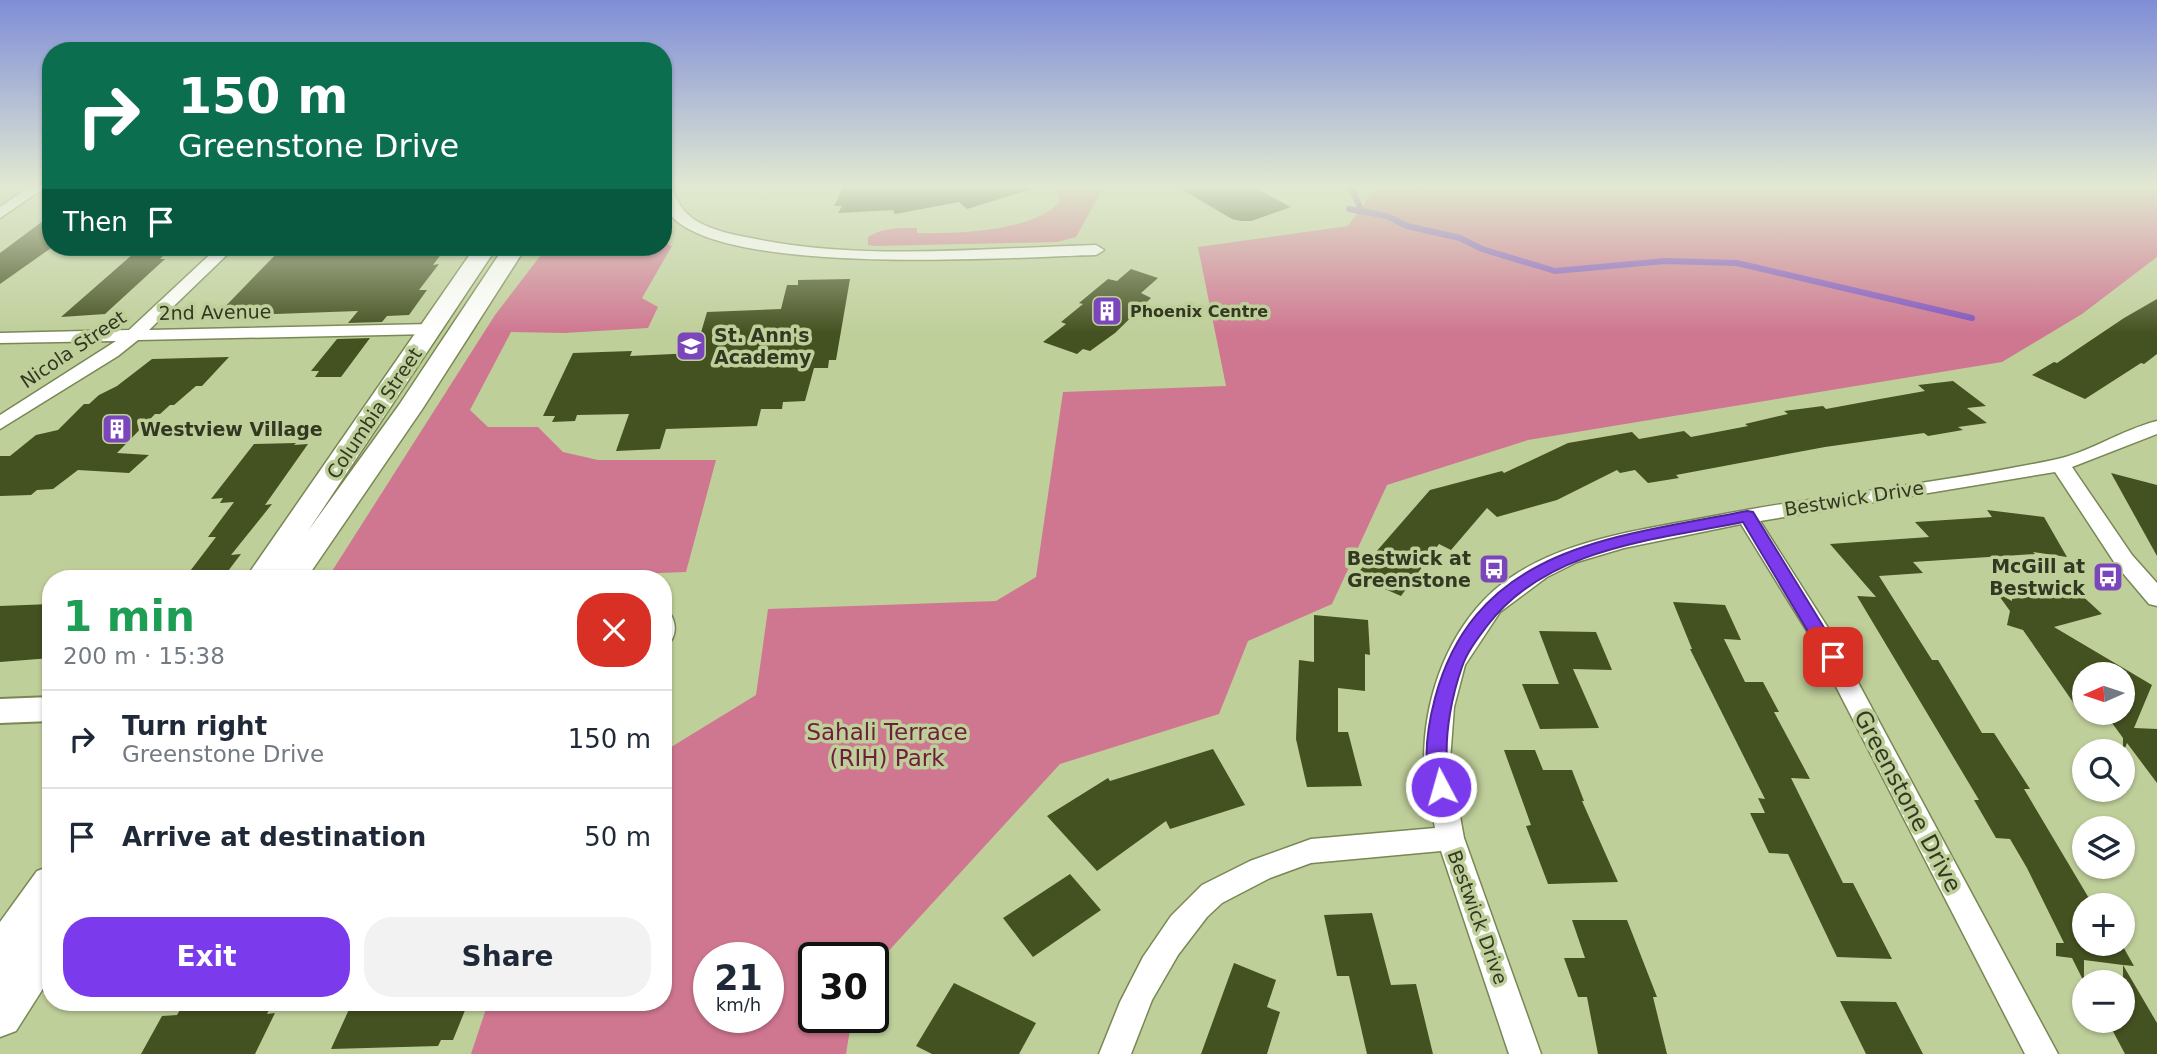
<!DOCTYPE html>
<meta charset="utf-8">
<style>
:root{--surface:#fff;--page:#f2f2f3;--text:#1f2937;--muted:#747a83;--line:#e0e1e3;--accent:#7c3aed}
body{margin:0;font-family:"DejaVu Sans",sans-serif;background:var(--page);color:var(--text);height:100vh;display:flex;flex-direction:column;font-size:26px;white-space:nowrap}
*{box-sizing:border-box;margin:0}
p{font-size:23px;color:var(--muted)}
.icon{flex:none;width:38px;height:38px;fill:none;stroke:currentColor;stroke-width:2;stroke-linecap:round;stroke-linejoin:round}
.map{position:relative;flex:1;overflow:hidden}
.sheet{position:absolute;left:42px;top:570px;width:630px;height:441px;display:flex;flex-direction:column;background:var(--surface);border-radius:28px;box-shadow:0 2px 5px #0004}
.sheet>*{flex:none}
.hud{position:absolute;left:42px;top:42px;width:630px;height:214px;border-radius:28px;box-shadow:0 2px 5px #0004;background:#0b6e4f;color:#fff;overflow:hidden}
.needle{width:46px;rotate:267deg}
.buttons{position:absolute;left:2072px;top:662px;display:grid;gap:14px}
.buttons a{display:grid;place-items:center;width:63px;height:63px;border-radius:50%;background:var(--surface);box-shadow:0 2px 5px #0004;font-size:35px}
.speed{position:absolute;left:693px;top:942px;display:flex;gap:14px;font-size:35px;font-weight:700;text-align:center}
.speed>*{display:grid;place-content:center;width:91px;height:91px;border-radius:50%;background:var(--surface);box-shadow:0 2px 5px #0004;line-height:1}
.speed small{font-size:18px;font-weight:400}
.speed .limit{border:4px solid #111;border-radius:10px;background:#fff;color:#111}
.pin{position:absolute;display:grid;place-items:center;width:60px;height:60px;color:#fff;margin:-30px;border-radius:14px;box-shadow:0 4px 10px #0006}
.me{position:absolute;width:77px;margin:-38px;rotate:354deg;stroke-linejoin:round;filter:drop-shadow(0 0 5px #0008)}
.turn{display:flex;align-items:center;gap:24px;height:147px;padding:0 21px;font-size:32px}
.turn .icon{width:91px;height:91px;stroke-width:2.5}
.turn b{display:block;font-size:49px;line-height:60px}
.then{display:flex;align-items:center;height:66px;padding:0 21px;background:#0003;gap:14px;font-size:26px}
.round{display:grid;place-items:center;flex:none;width:74px;height:74px;border-radius:28px;background:var(--page)}
.head{display:flex;align-items:center;justify-content:space-between;height:119px;padding:0 21px}
h1{font-size:42px;font-weight:600;line-height:52px;color:#1e9e55}
.button{display:flex;gap:14px;margin-top:auto;padding:14px 21px}
.button a{flex:1;height:80px;border-radius:28px;background:var(--accent);color:#fff;font-size:28px;font-weight:600;line-height:80px;text-align:center}
.button a+a{background:var(--page);color:var(--text)}
ul{padding:0;list-style:none}
li{display:flex;align-items:center;gap:21px;height:98px;padding:0 21px;border-top:2px solid var(--line)}
li div{flex:1}
li b{display:block;font-size:26px}
li em{font-style:normal}
.map>svg:first-child{display:block}
.green{fill:#cf7791;fill-rule:evenodd}
.lines{fill:none;stroke-linecap:round;stroke-linejoin:round}
.stream{stroke:#8152bd;stroke-width:6}
.building{fill:#445120}
.minor-casing{stroke:#788754;stroke-width:3}
.tertiary-casing{stroke:#788754;stroke-width:4}
.secondary-casing{stroke:#788754;stroke-width:3}
.minor{fill:#fff;fill-rule:evenodd}
.tertiary{fill:#fff;fill-rule:evenodd}
.secondary{fill:#fff;fill-rule:evenodd}
.route{fill:#7c3aed;stroke:#51269a;stroke-width:2}
.labels{text-anchor:middle;stroke-width:7;stroke-linejoin:round;paint-order:stroke}
.far-poi-label{font-size:16px;font-weight:bold;fill:#323822;stroke:#bfcf9a;text-anchor:start}
.street-label{font-size:19px;fill:#323822;stroke:#bfcf9a}
.poi-label{font-size:19px;font-weight:bold;fill:#323822;stroke:#bfcf9a;text-anchor:start}
.near-park-label{font-size:23px;fill:#6f1f3d;stroke:#bfcf9a}
.near-street-label{font-size:23px;fill:#323822;stroke:#bfcf9a}
</style>
<div class="map">
<svg width="2157" height="1054" viewBox="0 0 2157 1054">
<rect width="100%" height="100%" fill="#bfcf9a"/>
<g class="green">
<path d="M1048 186H1104L1076 237 1057 242 876 246 868 245V237C884 227 899 228 917 228V233C957 234 1029 232 1059 203V192Z"/>
<path d="M1377 186H2157V257L2082 314 2002 362 1528 440 1387 485 1332 604 1248 641 1219 714 1060 764 873 968V957H814V1017H852L846 1054H471L488 1003H663V752L756 695 768 609 996 601 1036 577 1063 392 1226 386 1198 247 1348 226ZM768 957V1017H709V957Z"/>
<path d="M663 243 672 246 642 298 658 307 648 328 564 333 511 332 470 410 488 427H538L563 452 598 460H716L686 572 501 579H327L495 315 547 247H663Z"/>
</g>
<g class="lines">
<g class="stream">
<path d="M1351 186 1361 210 1358 211"/>
<path d="M1412 186H1425"/>
<path d="M1349 209 1387 216 1407 226 1460 238 1482 249 1555 271 1665 261 1737 263 1972 318"/>
</g>
</g>
<g class="building">
<path d="M844 186H1028L1029 190 967 209 959 202 895 214 893 210 838 213 842 206H834Z"/>
<path d="M1176 186H1251L1291 207 1251 221H1241L1232 219Z"/>
<path d="M51 215V248L0 284V253Z"/>
<path d="M283 247H442L438 253H442L433 265 439 264 419 290H427L409 315 387 316 382 322 348 323 358 311 216 316Z"/>
<path d="M166 253 160 259H165L105 314 61 317 133 254Z"/>
<path d="M1131 269 1158 278 1141 293 1151 298 1115 333 1090 351 1083 349 1077 354 1043 342 1066 324 1061 322 1083 304 1079 303 1108 279 1117 281Z"/>
<path d="M850 279 836 360H829L828 368H814L805 401 783 402 782 409H761L757 426 666 429 660 449 616 451 629 414 577 415 575 421 552 422 555 416H543L573 353 632 351 630 356 695 353 707 312 781 309 787 285H798V280Z"/>
<path d="M2157 299V354L2144 364 2141 363 2085 399 2032 375 2054 362 2057 363 2124 318Z"/>
<path d="M370 338 341 377H315L319 371H311L337 339Z"/>
<path d="M229 357 202 386H196L174 405H170L160 414H155L117 453 149 455 129 473 78 470 53 489 37 490 31 495 0 496V456H10L36 435 58 430 84 404H89L99 395 117 386 152 359Z"/>
<path d="M1953 381 1986 406 1967 408 1987 423 1958 427 1963 430 1928 436 1924 433 1825 447 1676 475 1679 478 1648 483 1635 470 1620 473 1617 470 1557 500 1497 517 1487 508 1451 550 1439 544 1401 596 1355 576 1430 490 1502 471 1504 473 1568 443 1632 432 1639 439 1684 431 1691 437 1748 426 1745 424 1788 414 1784 411 1823 406 1826 409 1880 399 1925 391 1918 385Z"/>
<path d="M296 443 294 445 308 444 265 505 272 504 231 555 241 554 222 579H184L216 537H208L234 502 220 503 223 498 211 499 254 444Z"/>
<path d="M2111 473 2157 485V556Z"/>
<path d="M1987 510 2044 517 2067 557 2033 552 2035 554 1913 562 1923 573 1879 576 1932 660H1938L1982 733H1994L2030 789H2024L2093 905H2084V943H2121L2134 966 2123 965 2157 1023V1054H2125L2107 1020H2123V965L2084 960V982L2072 958 2056 956V943H2064L2027 868 2010 839 1996 838 1974 800H1979L1857 596 1876 597 1830 544 1929 537 1915 522 1992 517Z"/>
<path d="M2076 590 2102 614 2054 627 2152 685 2134 728 2157 729V783L2127 743 2123 753V738L2104 712H2123V674H2084V718L2023 630 2007 625 2010 611 1997 593 2012 601V599Z"/>
<path d="M1673 602 1725 605 1741 640 1724 639 1745 682H1763L1779 712H1774L1810 779 1791 778 1843 883H1853L1892 959 1837 957 1788 854 1769 853 1750 813H1765L1758 798 1765 799 1690 649H1692Z"/>
<path d="M51 604V658L0 662V606Z"/>
<path d="M1314 615 1368 620 1370 655 1365 654V691L1338 688V732H1348L1362 786 1307 787 1296 739 1299 660 1314 662Z"/>
<path d="M1539 631 1596 632 1612 670 1573 669 1599 728 1540 729 1522 684H1559Z"/>
<path d="M1213 749 1245 805 1170 829 1166 821 1097 871 1047 816 1108 778 1110 781Z"/>
<path d="M1504 750H1535L1543 770H1572L1584 801H1582L1618 882 1548 884 1526 826 1531 825Z"/>
<path d="M1070 874 1101 910 1033 957 1003 918Z"/>
<path d="M1372 913 1391 985 1416 984 1433 1054H1367L1349 976H1337L1324 915Z"/>
<path d="M1572 920H1627L1657 997H1653L1667 1054H1598L1587 997H1578L1564 958H1585Z"/>
<path d="M1234 963 1276 980 1267 1007 1280 1012 1267 1054H1201Z"/>
<path d="M954 983 1036 1023 1019 1054H932L916 1046Z"/>
<path d="M1840 1001 1896 1002 1923 1054H1866Z"/>
<path d="M184 1003H272L267 1014 275 1013 255 1054H141L162 1016 177 1015Z"/>
<path d="M387 1003H468L453 1040H441L438 1046 331 1049 351 1005Z"/>
</g>
<g class="lines">
<g class="minor-casing">
<g id="minor">
<path d="M31 186H47L0 218V207Z"/>
<path d="M663 186H672C675 199 683 212 695 220 712 231 736 235 756 239 867 261 983 248 1096 245L1104 250 1096 255C1026 256 687 282 663 202 662 197 663 190 663 186Z"/>
<path d="M218 247H235L149 330 432 324 440 329 432 334 138 340 118 356 0 429V415L116 341 0 343V333L129 330Z"/>
<path d="M2157 421V434L2072 467 2132 555 2157 583V606L2149 604 2116 565 2055 472 1760 521 1832 634 2058 1054H2025L1810 636 1741 524 1624 548 1577 562 1547 577 1500 612 1465 665 1454 707 1450 761 1464 838 1541 1054H1509L1441 851 1311 863 1270 878 1222 903 1207 917 1178 955 1152 1000 1131 1054H1099L1120 1002 1143 957 1171 916 1202 885 1250 861 1311 839 1435 828C1431 806 1424 782 1424 760 1424 702 1444 642 1484 600 1539 543 1630 532 1704 518 1819 495 1938 484 2053 460 2089 453 2121 430 2157 421Z"/>
<path d="M663 613 671 615C676 624 676 633 671 641L663 643Z"/>
</g>
</g>
<g class="tertiary-casing">
<path id="tertiary" d="M51 697V721L0 723V699Z"/>
</g>
<g class="secondary-casing">
<g id="secondary">
<path d="M663 188 672 191 675 195 672 199 663 201Z"/>
<path d="M475 247H497L308 531 399 405 504 247H526L423 408 306 579H245Z"/>
<path d="M51 866V976L16 1031 0 1037V922L37 871Z"/>
</g>
</g>
<use href="#minor" class="minor"/>
<use href="#tertiary" class="tertiary"/>
<use href="#secondary" class="secondary"/>
</g>
<linearGradient id="sky" x2="0" y2="1"><stop stop-color="#7f8dd7"/><stop offset="0.56" stop-color="#e2e9d2"/><stop offset="1" stop-color="#e2e9d2" stop-opacity="0"/></linearGradient>
<rect width="2157" height="333" fill="url(#sky)"/>
<path class="route" d="M1747 511 1753 512 1839 652 1842 657 1839 662H1826L1743 522C1654 540 1546 548 1487 626 1478 638 1467 652 1462 667 1452 695 1445 732 1447 761 1447 772 1453 782 1448 792L1441 795 1434 792C1421 766 1428 725 1435 698 1476 545 1616 537 1747 511Z"/>
<defs>
<g id="building-square" transform="scale(1.575)"><rect x="-9" y="-9" width="18" height="18" rx="4" fill="#7b45bc" stroke="#bfcf9a"/><path d="M-4-6H4V6H1V3H-1V6H-4ZM-2.5-4.3h1.7v1.8h-1.7ZM.8-4.3h1.7v1.8H.8ZM-2.5-1h1.7V.8h-1.7ZM.8-1h1.7V.8H.8Z" fill="#fff"/></g>
<g id="school-square" transform="scale(1.575)"><rect x="-9" y="-9" width="18" height="18" rx="4" fill="#7b45bc" stroke="#bfcf9a"/><path d="M0-5L7-2L0 1L-7-2ZM-4 1L0 2.5L4 1V4Q0 6-4 4Z" fill="#fff"/></g>
<g id="bus-square" transform="scale(1.575)"><rect x="-9" y="-9" width="18" height="18" rx="4" fill="#7b45bc" stroke="#bfcf9a"/><path d="M-5-6H5V4H4V6H2V4H-2V6H-4V4H-5ZM-3.5-4V0h7V-4ZM-3.5 1.2v1.5H-2V1.2ZM2 1.2v1.5H3.5V1.2Z" fill="#fff"/></g>
</defs>
<g fill-rule="evenodd">
<use href="#building-square" x="1107" y="311"/>
<use href="#school-square" x="691" y="346"/>
<use href="#building-square" x="117" y="429"/>
<use href="#bus-square" x="1494" y="569"/>
<use href="#bus-square" x="2108" y="577"/>
</g>
<g class="labels">
<g class="far-poi-label">
<text x="1130" y="317">Phoenix Centre</text>
</g>
<g class="street-label">
<text transform="translate(215 312) rotate(-1)" y="7">2nd Avenue</text>
<text transform="translate(73 349) rotate(-34)" y="7">Nicola Street</text>
<text transform="translate(374 413) rotate(-56)" y="7">Columbia Street</text>
<text transform="translate(1854 498) rotate(-9)" y="7">Bestwick Drive</text>
<text transform="translate(1478 917) rotate(70)" y="7">Bestwick Drive</text>
</g>
<g class="poi-label">
<text x="714" y="342">St. Ann's<tspan x="714" dy="22">Academy</tspan></text>
<text x="140" y="436">Westview Village</text>
<text x="1471" y="565" text-anchor="end">Bestwick at<tspan x="1471" dy="22">Greenstone</tspan></text>
<text x="2085" y="573" text-anchor="end">McGill at<tspan x="2085" dy="22">Bestwick</tspan></text>
</g>
<g class="near-park-label">
<text x="887" y="740">Sahali Terrace<tspan x="887" dy="26">(RIH) Park</tspan></text>
</g>
<g class="near-street-label">
<text transform="translate(1908 801) rotate(62)" y="8">Greenstone Drive</text>
</g>
</g>
</svg>
<div class="buttons">
<a><svg class="needle" viewBox="-14 -14 28 28"><path d="M0-13l5 13h-10z" fill="#e53935"/><path d="M0 13l5-13h-10z" fill="#747a83"/></svg></a>
<a><svg class="icon" aria-label="search" viewBox="0 0 24 24"><circle cx="10" cy="10" r="6"/><path d="M15 15l6 6"/></svg></a>
<a><svg class="icon" aria-label="layers" viewBox="0 0 24 24"><path d="M12 4l9 5-9 5-9-5zM3 14l9 5 9-5"/></svg></a>
<a>+</a>
<a>−</a>
</div>
<div class="speed"><div>21<small>km/h</small></div><div class="limit">30</div></div>
<div class="pin" style="left:1833px;top:657px;background:#d93025"><svg class="icon" aria-label="arrive" viewBox="0 0 24 24"><path d="M6 21V4h12l-3 4 3 4H6"/></svg></div>
<svg class="me" style="left:1441px;top:787px" viewBox="-20 -20 40 40"><circle r="17" fill="#7c3aed" stroke="#fff" stroke-width="3"/><path d="M0-11L8 9 0 5-8 9z" fill="#fff"/></svg>
<div class="hud">
<div class="turn"><svg class="icon" aria-label="right" viewBox="0 0 24 24"><path d="M7 20v-9h11M14 6l5 5-5 5"/></svg><div><b>150 m</b>Greenstone Drive</div></div>
<div class="then">Then<svg class="icon" aria-label="arrive" viewBox="0 0 24 24"><path d="M6 21V4h12l-3 4 3 4H6"/></svg></div>
</div>
<section class="sheet">
<div class="head"><div><h1>1 min</h1><p>200 m · 15:38</p></div><a class="round" style="background:#d93025;color:#fff"><svg class="icon" aria-label="close" viewBox="0 0 24 24"><path d="M6 6l12 12M18 6L6 18"/></svg></a></div>
<ul>
<li><svg class="icon" aria-label="right" viewBox="0 0 24 24"><path d="M7 20v-9h11M14 6l5 5-5 5"/></svg><div><b>Turn right</b><p>Greenstone Drive</p></div><em>150 m</em></li>
<li><svg class="icon" aria-label="arrive" viewBox="0 0 24 24"><path d="M6 21V4h12l-3 4 3 4H6"/></svg><div><b>Arrive at destination</b></div><em>50 m</em></li>
</ul>
<div class="button"><a>Exit</a><a>Share</a></div>
</section>
</div>
